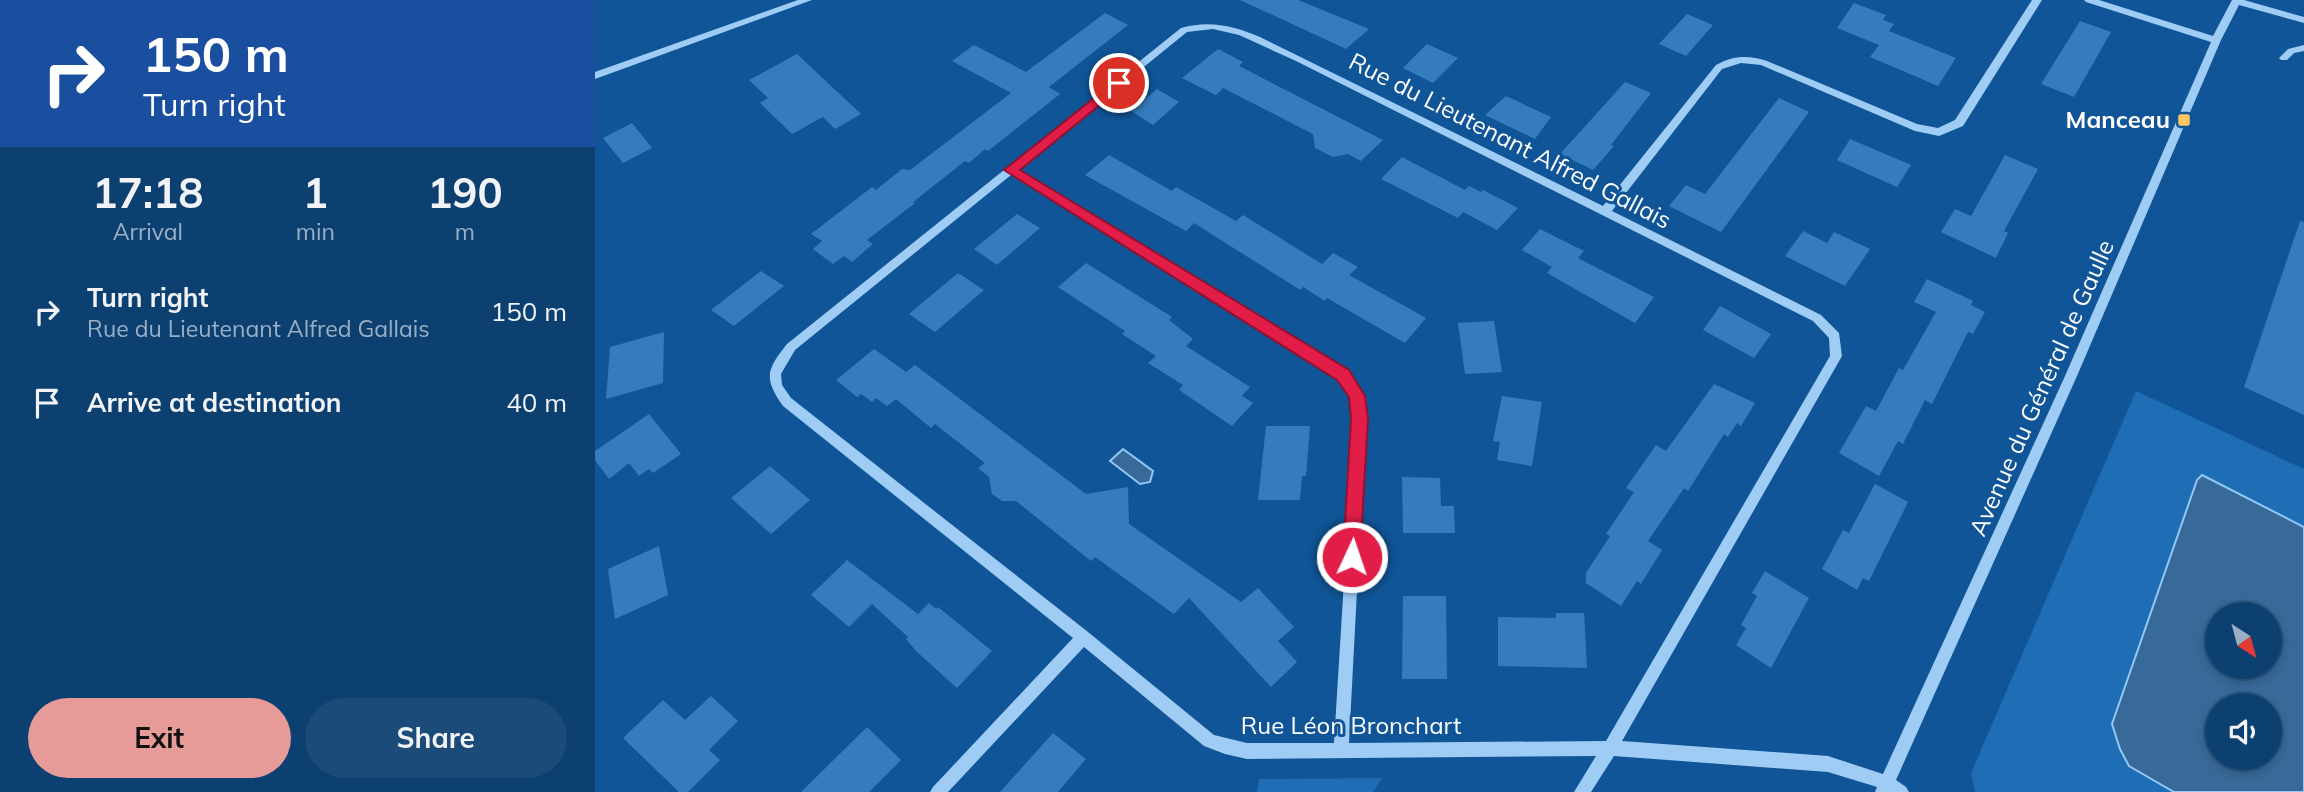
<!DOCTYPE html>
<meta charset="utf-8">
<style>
:root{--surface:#0c4071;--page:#1a4b79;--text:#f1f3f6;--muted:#9aafc3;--line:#2c5984;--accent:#e69b98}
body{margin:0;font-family:Mulish,sans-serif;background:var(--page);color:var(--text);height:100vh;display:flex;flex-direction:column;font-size:26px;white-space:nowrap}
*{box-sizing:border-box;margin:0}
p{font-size:23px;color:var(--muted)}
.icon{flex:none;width:38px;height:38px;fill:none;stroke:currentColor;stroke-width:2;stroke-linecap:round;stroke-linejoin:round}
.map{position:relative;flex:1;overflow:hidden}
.panel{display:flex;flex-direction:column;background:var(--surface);width:595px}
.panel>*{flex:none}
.top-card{background:#1a4fa0;color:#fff;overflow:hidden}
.needle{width:46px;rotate:144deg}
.fabs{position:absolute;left:1610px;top:602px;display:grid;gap:14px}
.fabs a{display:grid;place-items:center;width:77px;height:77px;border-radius:50%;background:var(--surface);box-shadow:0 4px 10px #0003,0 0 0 2px var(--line);font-size:35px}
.pin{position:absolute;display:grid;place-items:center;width:60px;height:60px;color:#fff;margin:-30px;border:4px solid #fff;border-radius:50%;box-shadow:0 2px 7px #0007}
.me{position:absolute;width:77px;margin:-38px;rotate:3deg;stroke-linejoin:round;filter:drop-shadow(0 0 5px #0008)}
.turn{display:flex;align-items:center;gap:24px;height:147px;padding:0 28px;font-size:32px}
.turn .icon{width:91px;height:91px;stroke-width:2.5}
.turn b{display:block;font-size:49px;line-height:60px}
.eta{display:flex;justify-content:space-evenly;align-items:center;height:119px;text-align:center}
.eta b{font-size:42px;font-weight:700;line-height:49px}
.primary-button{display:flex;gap:14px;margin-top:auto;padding:14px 28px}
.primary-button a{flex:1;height:80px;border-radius:42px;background:var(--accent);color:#111;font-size:28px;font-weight:700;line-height:80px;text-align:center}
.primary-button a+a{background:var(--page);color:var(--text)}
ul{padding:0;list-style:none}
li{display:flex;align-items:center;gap:21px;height:91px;padding:0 28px}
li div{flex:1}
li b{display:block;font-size:26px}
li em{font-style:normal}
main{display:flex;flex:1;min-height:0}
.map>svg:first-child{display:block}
.green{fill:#1e6db5;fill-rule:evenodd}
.water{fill:#376999;stroke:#91c8f8;stroke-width:2;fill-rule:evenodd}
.building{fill:#347cbe}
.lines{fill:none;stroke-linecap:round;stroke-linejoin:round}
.minor{fill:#9fccf4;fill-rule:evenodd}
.route{fill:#e11d48;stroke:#92132f;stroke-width:2}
.poi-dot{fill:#ffc663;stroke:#105597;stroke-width:2.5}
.labels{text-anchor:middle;stroke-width:6;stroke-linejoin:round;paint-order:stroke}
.poi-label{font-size:24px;font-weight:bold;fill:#fff;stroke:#105597;text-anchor:end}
.street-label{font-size:24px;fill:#fff;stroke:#105597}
</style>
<main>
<section class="panel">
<div class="top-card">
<div class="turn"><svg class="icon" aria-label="right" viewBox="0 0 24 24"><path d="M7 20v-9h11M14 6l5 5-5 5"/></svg><div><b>150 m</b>Turn right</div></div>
</div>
<div class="eta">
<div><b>17:18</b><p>Arrival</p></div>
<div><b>1</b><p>min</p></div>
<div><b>190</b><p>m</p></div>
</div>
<ul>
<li><svg class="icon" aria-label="right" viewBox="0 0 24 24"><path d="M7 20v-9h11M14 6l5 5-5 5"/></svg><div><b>Turn right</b><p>Rue du Lieutenant Alfred Gallais</p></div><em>150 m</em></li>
<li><svg class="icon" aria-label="arrive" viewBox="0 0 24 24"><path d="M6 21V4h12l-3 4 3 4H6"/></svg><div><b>Arrive at destination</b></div><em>40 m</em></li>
</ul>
<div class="primary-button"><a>Exit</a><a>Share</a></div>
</section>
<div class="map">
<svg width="1709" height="792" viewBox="0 0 1709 792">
<rect width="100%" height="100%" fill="#105597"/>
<g class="green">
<path d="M1541 391 1709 469V792H1380L1376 773ZM1622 614H1675V667H1622ZM1622 705H1675V758H1622Z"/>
<path d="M787 778 778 792H662L664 779Z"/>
</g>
<g class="water">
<path d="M528 449 558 471 555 482 545 484 515 461Z"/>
<path d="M1607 475 1709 527V792H1579L1534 766 1525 749 1517 724 1602 480ZM1675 614V667H1622V614ZM1675 705V758H1622V705Z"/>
</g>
<g class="building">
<path d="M645 0H703L774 29 751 49Z"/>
<path d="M1259 3 1291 15 1288 20 1299 24 1294 31 1361 58 1343 86 1275 57 1284 45 1242 28Z"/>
<path d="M510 13 533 25 454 87 465 94 393 151 390 149 374 163 370 161 318 202 320 203 272 240 278 244 257 262 249 256 238 264 218 249 227 241 216 234 277 187 281 190 307 169 315 170 416 93 357 61 379 45 431 72Z"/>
<path d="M1092 14 1118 25 1091 56 1064 44Z"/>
<path d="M1485 21 1516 32 1479 97 1446 84Z"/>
<path d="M832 44 863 58 838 83 808 68Z"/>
<path d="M623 49 648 62 644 66 788 140 766 161 753 154 738 157 720 148 718 134 628 88 621 95 587 78Z"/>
<path d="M202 54 266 114 240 129 228 117 197 134 165 103 173 98 154 80Z"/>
<path d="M1030 82 1056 93 1016 145 1019 146 998 170 965 154Z"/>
<path d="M562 89 584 102 558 125 536 111Z"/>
<path d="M911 96 956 117 940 139 890 115Z"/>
<path d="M1184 98 1214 112 1126 232 1074 206 1091 185 1110 194Z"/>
<path d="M37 123 57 148 28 163 8 138Z"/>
<path d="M1255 139 1316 165 1302 187 1242 160Z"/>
<path d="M514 155 577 191 581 187 641 221 648 215 727 264 738 253 763 267 754 275 831 318 810 343 732 298 730 301 708 287 705 290 599 223 591 231 490 175Z"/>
<path d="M1410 155 1443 169 1409 231 1413 233 1401 258 1346 232 1360 209 1376 216Z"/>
<path d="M807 157 870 190 874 186 886 192 888 190 923 208 902 230 868 212 863 218 786 179Z"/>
<path d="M422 214 445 228 402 265 379 249Z"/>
<path d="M1705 221 1709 222V415L1649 387Z"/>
<path d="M945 229 989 251 983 258 1059 297 1040 323 952 273 957 267 927 250Z"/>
<path d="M1208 231 1232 243 1239 232 1275 249 1250 286 1190 256Z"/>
<path d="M491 263 577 317 574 320 598 339 591 346 655 387 647 396 658 403 637 426 584 390 588 385 553 363 561 356 527 334 530 331 463 287Z"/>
<path d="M166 271 189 286 139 326 116 310Z"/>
<path d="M363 273 389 290 340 332 314 314Z"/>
<path d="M1332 279 1378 301 1376 305 1390 312 1378 334 1373 332 1337 404 1330 400 1308 444 1303 441 1284 476 1244 453 1271 406 1281 411 1304 368 1308 370 1341 312 1319 302Z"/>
<path d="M1125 306 1176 334 1159 358 1108 330Z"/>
<path d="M899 321 907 372 870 374 863 323Z"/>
<path d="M69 332 68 383 11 399 15 347Z"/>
<path d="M279 349 311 372 320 365 491 494 533 487 534 524 646 602 663 588 699 627 683 641 702 662 676 687 594 598 579 614 500 557 496 561 421 501H407L397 494 394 477 383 468 390 463 340 424 336 428 301 399 292 406 281 398 277 402 266 394 262 397 241 380Z"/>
<path d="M1119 384 1160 403 1146 426 1142 423 1133 437 1129 434 1093 491 1089 488 1053 541 1067 550 1046 584 1042 581 1026 606 991 583V573L1015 536 1011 534 1039 492 1031 488 1061 445 1071 451Z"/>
<path d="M907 396 947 402 937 466 902 460 905 442 898 441Z"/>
<path d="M54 414 86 454 58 473 54 469 44 476 34 463 14 479 0 460V451Z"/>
<path d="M671 426H715L711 476H707L705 500H663Z"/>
<path d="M175 466 215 500 176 534 136 498Z"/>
<path d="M807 477 845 478 846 506H859L860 533H808Z"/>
<path d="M1280 484 1313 502 1274 581 1268 578 1262 590 1227 569 1248 530 1254 533Z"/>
<path d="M64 546 73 595 20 619 13 569Z"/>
<path d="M252 560 323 614 334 603 341 609 343 607 397 651 362 688 321 651 311 639 313 637 277 604 254 627 216 595Z"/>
<path d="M1170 571 1214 598 1176 668 1141 645 1151 628 1146 625 1162 596 1157 593Z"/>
<path d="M808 596H851L852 679H807Z"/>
<path d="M961 613H989L992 668 903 666V617L961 618Z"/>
<path d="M116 696 143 721 114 750 125 760 93 792H84L28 738 68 700 90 720Z"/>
<path d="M272 727 306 760 274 792H206Z"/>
<path d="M458 733 491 759 463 792H405Z"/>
</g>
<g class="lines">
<g class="minor">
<path d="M203 0H217L0 79V72Z"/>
<path d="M1437 0H1447L1368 126 1344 136 1320 131 1166 65 1146 63 1127 69 1017 211 1226 315 1244 333 1247 356 1027 741 1233 756 1288 774 1470 376 1616 42 1491 2 1489 0H1504L1618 36 1637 0H1649L1709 17V23L1644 5 1626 40 1482 376 1301 780 1311 787 1314 792H1280L1282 787 1233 772 1019 756 996 792H979L1001 756 652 759 630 754 609 746 489 647 353 792H335L338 787 478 638 188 406C168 378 172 369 192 344L586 28C615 20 638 26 665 37L1008 206 1121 65C1138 55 1154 55 1172 61L1322 124 1343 128 1360 120ZM618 29 644 35 701 61 1218 321 1234 338 1235 356 1011 741 754 743 771 419C768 401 764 386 752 371L423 169 592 32ZM416 175 744 379 754 395 759 419 739 743H652L619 735 493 632 196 398 187 385 186 374 200 350Z"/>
<path d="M1709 45V51L1699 53 1692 60H1686L1684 58 1693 49Z"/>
</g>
</g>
<path class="route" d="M524 78 530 83 528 86 425 170 754 370 770 396 773 419 765 557 763 563 757 565 750 563 748 557 756 419 754 397 742 380 409 170Z"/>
<rect class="poi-dot" x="1582" y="113" width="14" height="14" rx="3.5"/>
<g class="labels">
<g class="poi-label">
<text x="1575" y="128">Manceau</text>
</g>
<g class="street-label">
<text transform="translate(915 141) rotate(27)" y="8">Rue du Lieutenant Alfred Gallais</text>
<text transform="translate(1447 388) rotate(-66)" y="8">Avenue du Général de Gaulle</text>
<text x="756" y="734">Rue Léon Bronchart</text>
</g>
</g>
</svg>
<div class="fabs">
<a><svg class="needle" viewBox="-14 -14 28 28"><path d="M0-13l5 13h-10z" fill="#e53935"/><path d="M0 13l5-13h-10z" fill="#9aafc3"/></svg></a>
<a><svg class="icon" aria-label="sound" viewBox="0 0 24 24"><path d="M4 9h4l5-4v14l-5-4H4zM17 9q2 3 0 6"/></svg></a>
</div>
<div class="pin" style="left:524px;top:83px;background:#d93025"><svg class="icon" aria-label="arrive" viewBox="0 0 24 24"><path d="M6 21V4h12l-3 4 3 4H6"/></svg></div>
<svg class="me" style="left:757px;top:557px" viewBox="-20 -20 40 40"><circle r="17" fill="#e11d48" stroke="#fff" stroke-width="3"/><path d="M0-11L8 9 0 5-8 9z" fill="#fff"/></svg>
</div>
</main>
